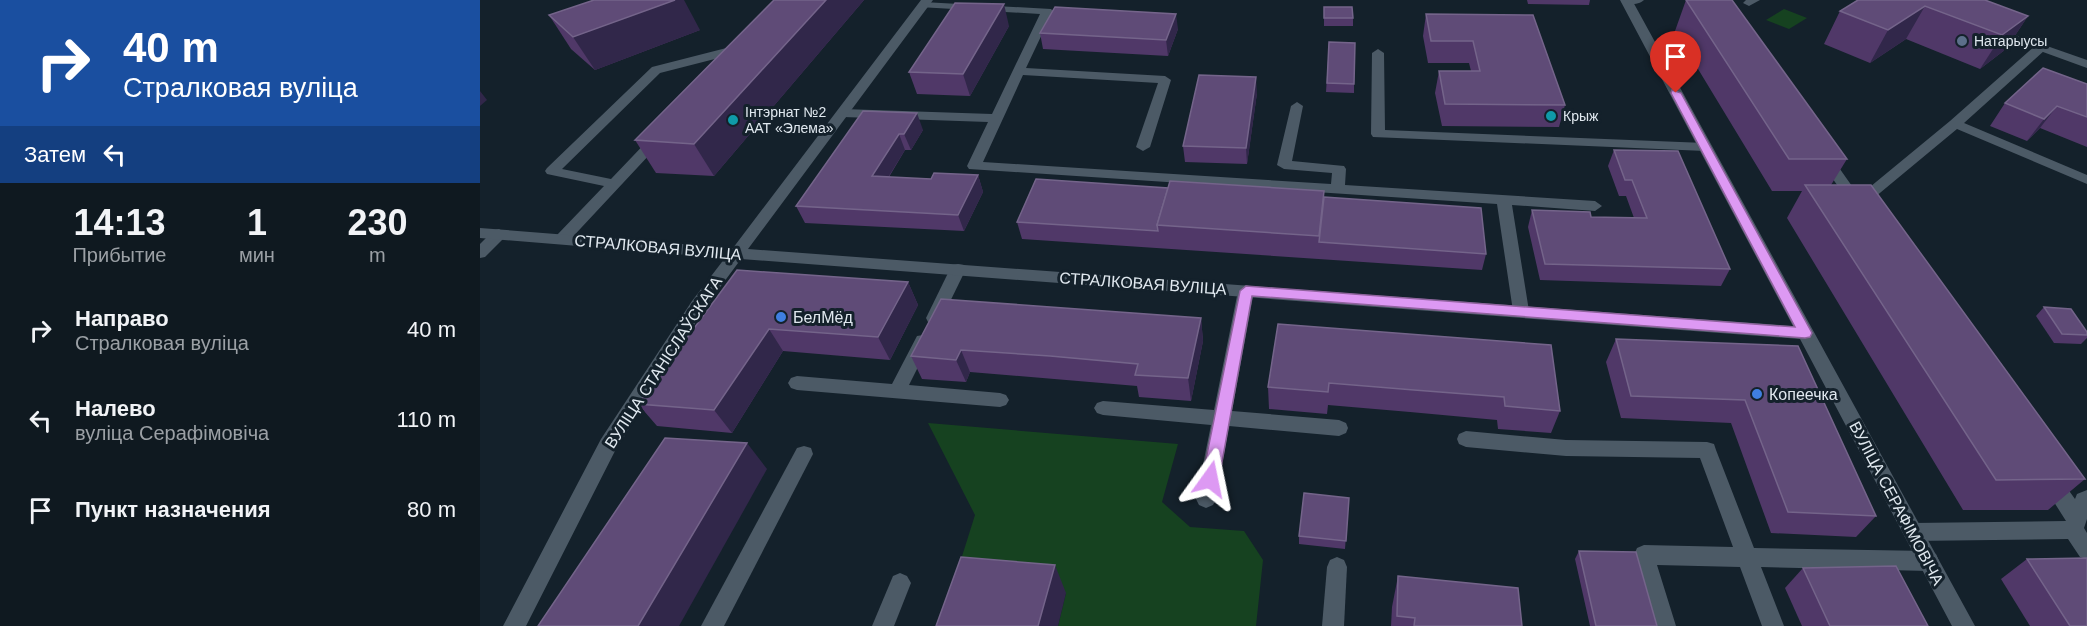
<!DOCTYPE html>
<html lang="ru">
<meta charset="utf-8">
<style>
:root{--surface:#0f1920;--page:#182229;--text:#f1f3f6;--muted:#9ba0a5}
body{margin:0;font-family:Arial,sans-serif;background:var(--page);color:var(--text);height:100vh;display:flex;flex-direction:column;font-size:22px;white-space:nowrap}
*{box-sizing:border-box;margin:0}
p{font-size:20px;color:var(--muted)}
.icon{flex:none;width:33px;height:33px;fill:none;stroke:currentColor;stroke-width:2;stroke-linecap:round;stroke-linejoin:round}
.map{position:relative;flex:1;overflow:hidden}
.panel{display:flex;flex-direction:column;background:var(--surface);width:480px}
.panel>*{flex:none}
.top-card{background:#1a4fa0;color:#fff;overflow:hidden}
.pin{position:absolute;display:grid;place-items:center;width:51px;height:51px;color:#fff;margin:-62px -26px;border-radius:50% 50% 50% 0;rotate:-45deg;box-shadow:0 0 6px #0007}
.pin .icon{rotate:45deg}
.me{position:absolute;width:66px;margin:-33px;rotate:12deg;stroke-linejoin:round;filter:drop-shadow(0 0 4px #0008)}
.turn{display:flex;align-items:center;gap:21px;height:126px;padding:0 24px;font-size:27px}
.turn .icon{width:78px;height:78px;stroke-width:2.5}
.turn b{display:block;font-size:42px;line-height:51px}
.then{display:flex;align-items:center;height:57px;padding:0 24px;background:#0003;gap:12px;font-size:22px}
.eta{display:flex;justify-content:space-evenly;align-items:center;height:102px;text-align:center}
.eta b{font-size:36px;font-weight:600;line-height:42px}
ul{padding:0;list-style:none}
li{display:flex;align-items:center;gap:18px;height:90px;padding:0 24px}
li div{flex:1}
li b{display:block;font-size:22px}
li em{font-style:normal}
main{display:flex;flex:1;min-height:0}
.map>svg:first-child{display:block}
.green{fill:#164220}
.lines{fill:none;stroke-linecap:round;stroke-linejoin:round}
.service{fill:#4c5a66;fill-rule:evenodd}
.minor{fill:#4c5a66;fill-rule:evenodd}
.wall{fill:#503868}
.shaded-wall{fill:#31274a}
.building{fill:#5f4b77;stroke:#74648a;stroke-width:1.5}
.route{fill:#dd99f3;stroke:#90639e;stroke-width:1.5}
.service-dot{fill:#5c6f8a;stroke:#14212b;stroke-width:2}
.culture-dot{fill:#0f9aa8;stroke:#14212b;stroke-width:2}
.shop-dot{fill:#3f7fe0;stroke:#14212b;stroke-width:2}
.labels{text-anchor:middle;stroke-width:6;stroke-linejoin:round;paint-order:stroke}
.far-poi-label{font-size:14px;fill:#e0e8ef;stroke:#14212b;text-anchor:start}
.street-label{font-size:16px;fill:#e0e8ef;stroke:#14212b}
.poi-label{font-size:16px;fill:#e0e8ef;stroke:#14212b;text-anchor:start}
</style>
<main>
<section class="panel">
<div class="top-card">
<div class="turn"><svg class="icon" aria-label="right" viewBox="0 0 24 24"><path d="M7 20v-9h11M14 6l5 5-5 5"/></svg><div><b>40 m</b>Стралковая вуліца</div></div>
<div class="then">Затем<svg class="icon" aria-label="left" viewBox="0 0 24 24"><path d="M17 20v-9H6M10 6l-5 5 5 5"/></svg></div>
</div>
<div class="eta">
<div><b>14:13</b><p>Прибытие</p></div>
<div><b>1</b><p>мин</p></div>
<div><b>230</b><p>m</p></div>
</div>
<ul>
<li><svg class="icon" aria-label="right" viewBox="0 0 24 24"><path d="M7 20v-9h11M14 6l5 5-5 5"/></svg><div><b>Направо</b><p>Стралковая вуліца</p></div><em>40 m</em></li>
<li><svg class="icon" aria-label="left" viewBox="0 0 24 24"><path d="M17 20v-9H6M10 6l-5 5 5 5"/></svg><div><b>Налево</b><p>вуліца Серафімовіча</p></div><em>110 m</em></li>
<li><svg class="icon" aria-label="arrive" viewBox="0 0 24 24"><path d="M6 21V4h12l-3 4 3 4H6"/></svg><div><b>Пункт назначения</b></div><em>80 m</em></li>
</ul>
</section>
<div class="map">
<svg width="1607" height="626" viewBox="0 0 1607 626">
<rect width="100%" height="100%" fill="#14212b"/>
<g class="green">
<path d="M1304 9 1327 18 1309 29 1286 20Z"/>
<path d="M448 423 698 444 682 502 710 527 764 531 783 560 776 626H578L586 593 473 585 495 515Z"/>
</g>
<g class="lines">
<g class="service">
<path d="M1141 0H1164C1159 5 1148 5 1142 3Z"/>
<path d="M1266 0H1280L1269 6 1263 3Z"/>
<path d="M443 2 571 9 573 11 546 68 685 76 691 80 670 147 663 151 656 147 678 83 543 75 503 162 851 184 852 173 804 169 797 165 811 106 817 102 823 106 812 161 864 166 866 169 865 185 1115 201 1122 206 1115 211 1032 205 1049 311 1047 315H1035L1033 311 1017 204 489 169 487 166 508 122 363 117 356 113 363 109 512 114 560 14 439 7V3Z"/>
<path d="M1561 43 1565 44V50L1484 123 1607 175V184L1477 129 1383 207 1378 209 1372 206 1338 158 1340 155H1350L1379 196 1470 121 1557 44Z"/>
<path d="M262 44 268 48 266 51 180 73 82 169 131 179 173 135 178 134 185 138 87 243H77L74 239 77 235 124 186 67 174 65 171 67 168 172 67Z"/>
<path d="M898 49 904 53 905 130 1225 143 1232 147 1225 151 893 137 891 134 892 53Z"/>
<path d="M19 229 27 234 24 238 5 257 0 258V244L14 230Z"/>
<path d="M478 264 484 265 486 269 462 318 460 322H448L446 318 470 269 472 265Z"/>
<path d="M766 285 772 287 774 291 752 411 859 420 866 423 868 428 866 433 859 436 749 426 736 499 733 505 726 508 719 505 716 499 731 425 623 415 617 413 614 408 617 403 623 401 734 410 758 291 760 287Z"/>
<path d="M443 335 449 336 451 341 429 385 520 393 526 395 529 400 526 405 520 407 317 390 311 388 308 383 311 378 317 376 412 384 437 336Z"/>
<path d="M986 431 1086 440 1227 442 1234 444 1236 450 1274 548 1449 551 1456 554 1459 561 1456 568 1449 571 1281 567 1304 626H1282L1260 567 1177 565 1196 626H1174L1154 555 1157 548 1164 545 1253 547 1220 458 1086 456 986 447 979 444 977 439 979 434Z"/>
<path d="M324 446 331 448 333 454 244 626H221L317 448Z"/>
<path d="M1570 472 1577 474 1595 499 1597 494 1607 490V519L1604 528 1607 533V559L1600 557 1588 539 1433 541 1426 538 1423 532 1426 526 1433 523 1586 521 1560 480 1563 474Z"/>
<path d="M857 557 864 560 867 567 864 626H842L847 567 850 560Z"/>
<path d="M420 573 427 576 431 583 414 626H392L413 576Z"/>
</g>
<g class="minor">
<path d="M441 0H453L268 249 1313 326 1140 0H1152L1495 626H1472L1320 339 261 259 224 309 135 451 46 626H23L121 439 212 301 245 258 0 238V228L253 248Z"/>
<path d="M1515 28 1607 60V68L1511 33V29Z"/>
</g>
</g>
<g class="wall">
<path d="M294 0H384L234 176 176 173 155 140Z"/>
<path d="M1047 0H1110L1109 5 1048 4Z"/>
<path d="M1206 0 1367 159 1351 185 1605 479 1568 510H1483L1307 218 1322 191H1292L1195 31Z"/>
<path d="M1378 0 1548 16 1526 49 1500 69 1426 39 1390 63 1344 44 1360 11Z"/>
<path d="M844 7 873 18V26H844Z"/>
<path d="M946 14 1053 15 1085 105 1079 127 962 126 955 93 959 71H991L989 63H948L943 36Z"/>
<path d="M69 15 220 30 115 70 91 49Z"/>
<path d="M529 26 490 96 437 94 429 72Z"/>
<path d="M698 29 688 56 563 49 560 33Z"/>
<path d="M849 42 874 84V93L846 92Z"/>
<path d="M1607 84V147L1560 128 1547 141 1510 126 1525 103Z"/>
<path d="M777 93 767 164 705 162 703 146Z"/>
<path d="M383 111 443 130 431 150H425L409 177 451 179 498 175 503 192 484 231 325 223 316 206Z"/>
<path d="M1134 150 1250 269 1241 286 1060 280 1048 227 1052 210 1111 217 1154 218 1146 196H1139L1128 166Z"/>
<path d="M844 197 1006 254 1002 270 542 239 537 222Z"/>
<path d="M257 270 428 282 438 305 410 360 303 351 252 433 177 426 158 404Z"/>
<path d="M1564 307 1607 332V338L1601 344 1574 343 1556 316Z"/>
<path d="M721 318 723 341 711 401 659 397 657 386 490 372 486 382 442 379 431 356Z"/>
<path d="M798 324 1080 411 1071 433 1018 429 1017 420 930 412 848 405 847 414 789 409 788 387Z"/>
<path d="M1136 339 1318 346 1396 516 1376 537 1291 533 1251 423 1141 418 1126 362Z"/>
<path d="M869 498 865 549 819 544V536Z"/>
<path d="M1099 551 1177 626H1110L1095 559Z"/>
<path d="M1547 559 1607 626H1550L1521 579Z"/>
<path d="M1323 568 1448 626H1322L1305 588Z"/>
<path d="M918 576 1042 626H911L912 607Z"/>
</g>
<g class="shaded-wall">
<path d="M147 0H204L220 30 115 70 93 37Z"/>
<path d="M346 0H384L234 176 214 144Z"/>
<path d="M524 4 529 26 490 96 483 74Z"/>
<path d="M1445 6 1426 39 1390 63 1408 30Z"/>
<path d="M696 14 698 29 688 56 686 40Z"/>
<path d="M1548 16 1526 49 1500 69 1522 35Z"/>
<path d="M776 77 777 93 767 164 766 148Z"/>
<path d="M0 91 7 100 0 106Z"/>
<path d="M1577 106 1560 128 1547 141 1564 119Z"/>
<path d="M437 113 443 130 431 150 424 134Z"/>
<path d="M419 134 425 150 399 192 392 176Z"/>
<path d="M498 175 503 192 484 231 478 215Z"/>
<path d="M428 282 438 305 410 360 398 337Z"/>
<path d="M721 318 723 341 711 401 708 378Z"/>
<path d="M289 329 303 351 252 433 234 410Z"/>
<path d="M481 350 490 372 486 382 476 360Z"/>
<path d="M267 443 287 469 199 626H158Z"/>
<path d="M575 565 586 593 578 626H558Z"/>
</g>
<g class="building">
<path d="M114 0H195L93 37 69 15Z"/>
<path d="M294 0H346L214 144 155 140Z"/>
<path d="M1206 0H1252L1367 159H1309Z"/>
<path d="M1378 0H1505L1548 16 1522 35 1445 6 1408 30 1360 11Z"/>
<path d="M475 3 524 4 483 74 429 72Z"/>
<path d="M575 7 696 14 686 40 560 33Z"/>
<path d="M844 7H872L873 18H844Z"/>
<path d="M946 14 1053 15 1085 105 965 104 959 71H1000L993 41H951Z"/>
<path d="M849 42 875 43 874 84 847 83Z"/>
<path d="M1563 68 1607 84V117L1577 106 1564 119 1525 103Z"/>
<path d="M719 75 776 77 766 148 703 146Z"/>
<path d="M383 111 437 113 424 134H419L392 176 451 179 454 173 498 175 478 215 316 206Z"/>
<path d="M1134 150 1198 151 1250 269 1065 264 1052 210 1110 212 1111 217 1167 218 1152 180H1145Z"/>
<path d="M556 179 688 188 677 225 678 231 537 222Z"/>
<path d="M690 181 844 191 839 236 677 225Z"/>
<path d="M1325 185H1391L1605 479 1516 480Z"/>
<path d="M844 197 1001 208 1006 254 839 242Z"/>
<path d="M257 270 428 282 398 337 289 329 234 410 158 404Z"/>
<path d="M461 299 721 318 708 378 655 375 658 364 570 356 481 350 476 360 431 356Z"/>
<path d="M1564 307 1591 309 1607 332V335L1582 334Z"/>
<path d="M798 324 1071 345 1080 411 1025 406 1024 397 934 390 849 383 848 392 788 387Z"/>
<path d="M1136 339 1318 346 1396 516 1308 512 1265 400 1151 396Z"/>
<path d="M185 438 267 443 158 626H58Z"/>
<path d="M824 493 869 498 866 541 819 536Z"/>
<path d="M1099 551 1156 552 1177 626H1116Z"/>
<path d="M481 557 575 565 558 626H456Z"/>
<path d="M1607 558V626H1590L1547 559Z"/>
<path d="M1416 566 1448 626H1350L1323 568Z"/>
<path d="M918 576 1038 588 1042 626H934L935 618 917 616Z"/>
</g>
<path class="route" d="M1192 90 1201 93 1332 333 1330 337 1325 338 772 296 739 479 736 484 730 486 725 484 722 479 760 291 766 286 1315 327 1191 93Z"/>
<circle class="service-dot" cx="1482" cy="41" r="6"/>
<g class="culture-dot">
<circle cx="1071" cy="116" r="6"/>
<circle cx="253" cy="120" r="6"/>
</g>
<g class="shop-dot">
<circle cx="301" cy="317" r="6"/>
<circle cx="1277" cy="394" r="6"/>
</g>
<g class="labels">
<g class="far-poi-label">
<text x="1494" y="46">Натарыусы</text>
<text x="265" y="117">Інтэрнат №2<tspan x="265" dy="16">ААТ «Элема»</tspan></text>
<text x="1083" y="121">Крыж</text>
</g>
<g class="street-label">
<text transform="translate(178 247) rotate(5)" y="6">СТРАЛКОВАЯ ВУЛІЦА</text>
<text transform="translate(663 283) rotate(4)" y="6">СТРАЛКОВАЯ ВУЛІЦА</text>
<text transform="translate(183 362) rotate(-57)" y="6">ВУЛІЦА СТАНІСЛАЎСКАГА</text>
<text transform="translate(1417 503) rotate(62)" y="6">ВУЛІЦА СЕРАФІМОВІЧА</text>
</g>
<g class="poi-label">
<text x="313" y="323">БелМёд</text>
<text x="1289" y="400">Копеечка</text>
</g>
</g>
</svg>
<div class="pin" style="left:1196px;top:93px;background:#d93025"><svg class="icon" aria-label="arrive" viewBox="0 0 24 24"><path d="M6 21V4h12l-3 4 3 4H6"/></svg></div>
<svg class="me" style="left:730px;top:479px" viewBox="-20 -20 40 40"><path d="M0-17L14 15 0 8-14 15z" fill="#dd99f3" stroke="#fff" stroke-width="4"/></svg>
</div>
</main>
